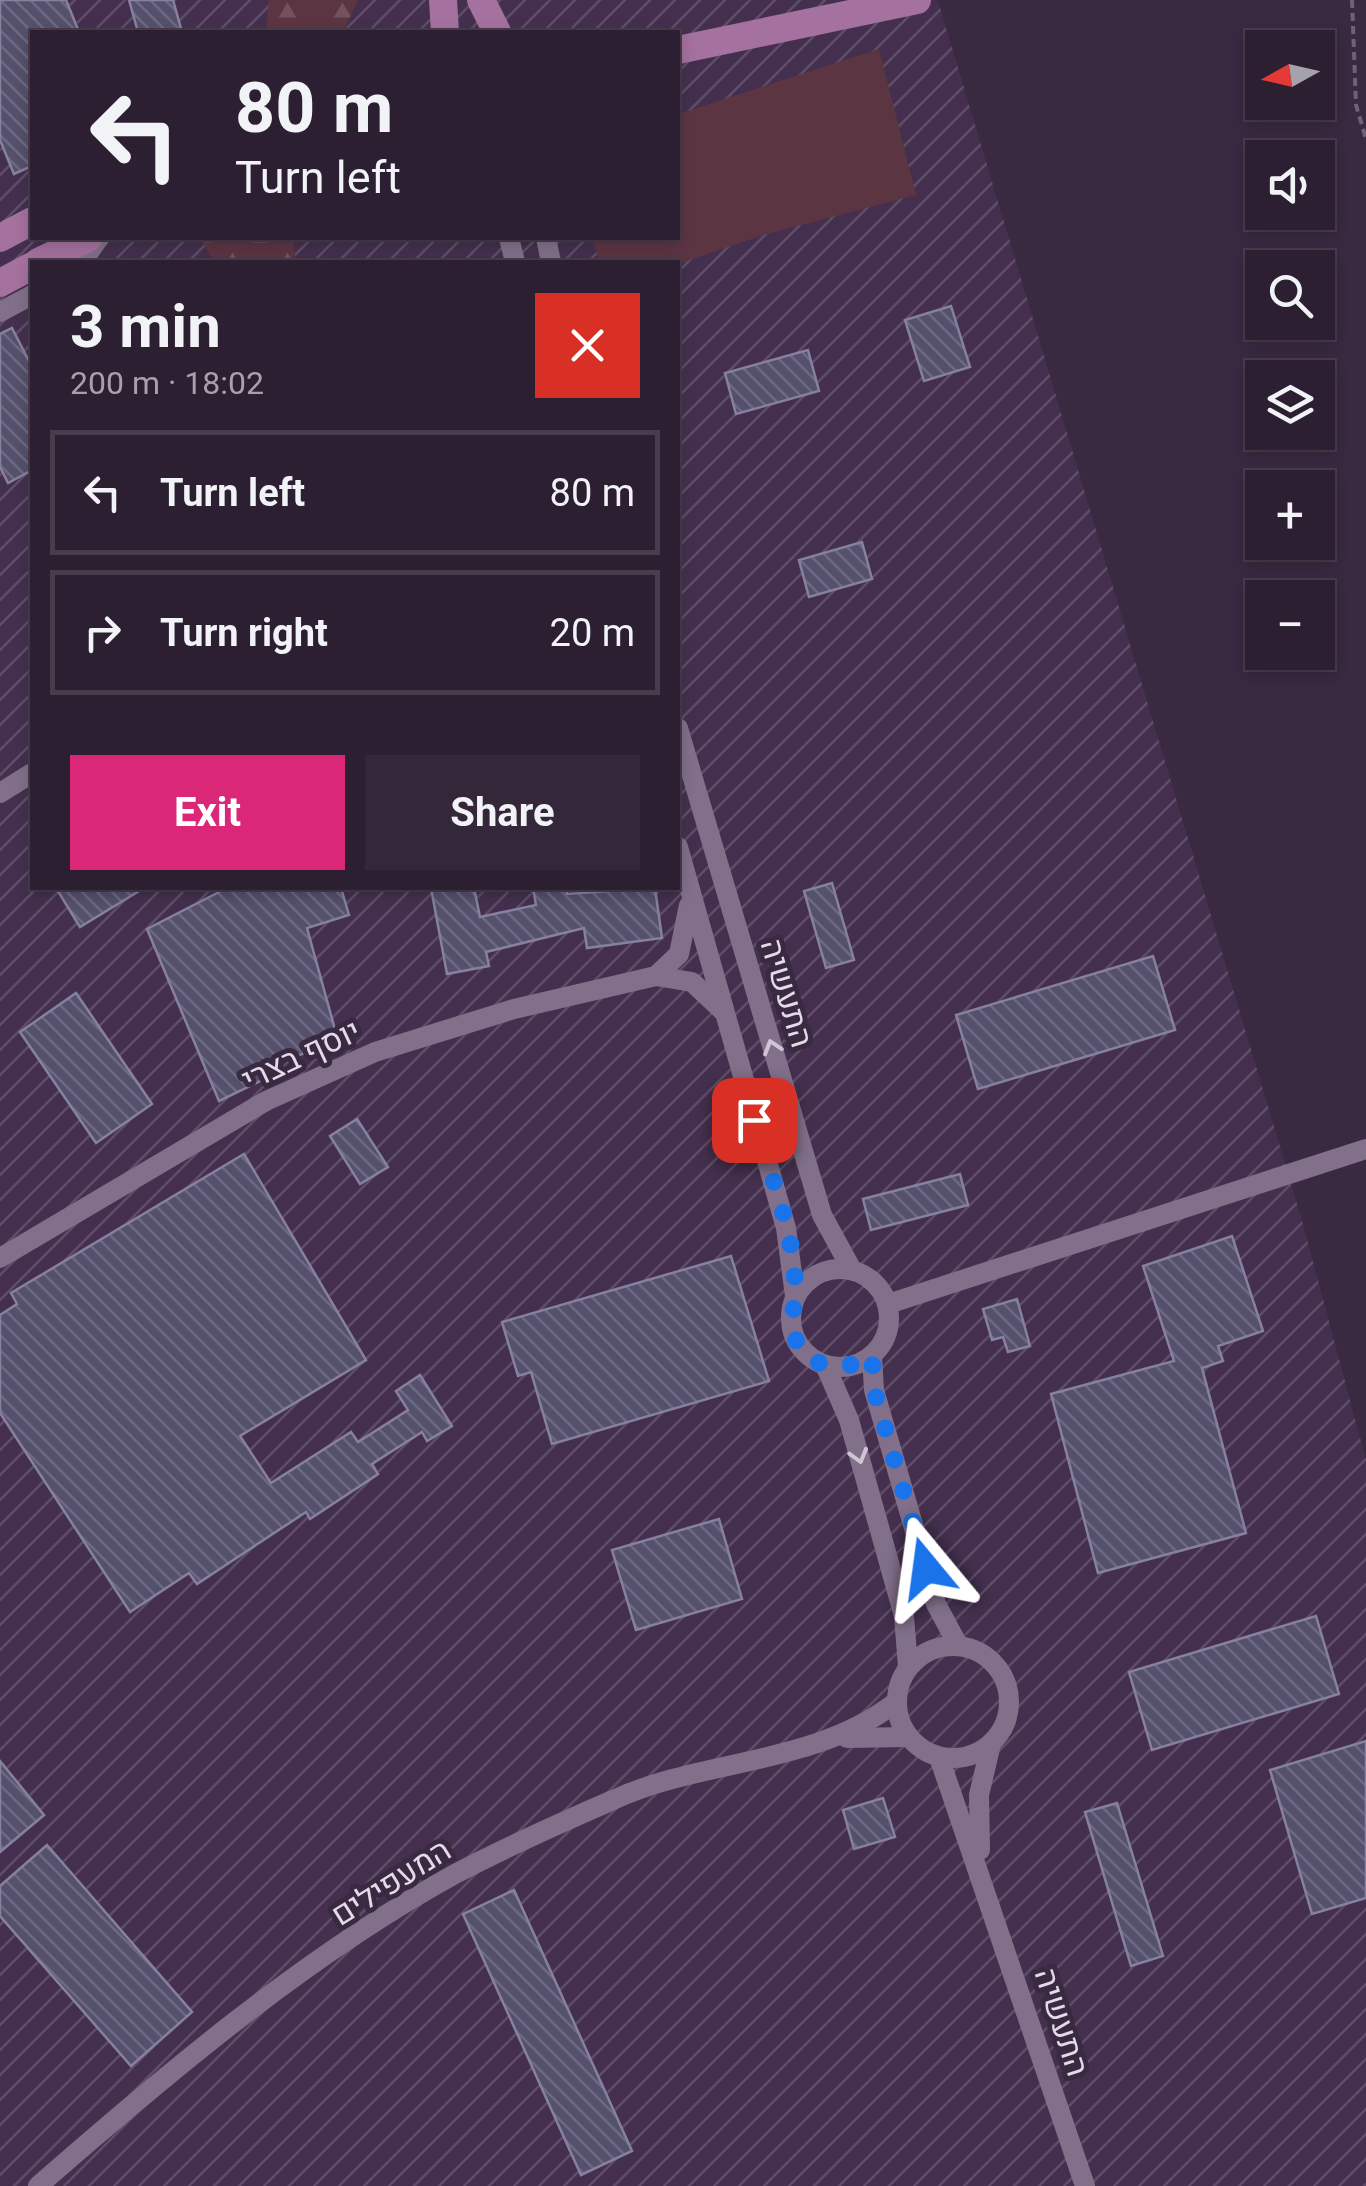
<!DOCTYPE html>
<meta charset="utf-8">
<style>
:root{--surface:#2b1f31;--page:#332739;--text:#f1f3f6;--muted:#a6a2ab;--line:#473d4d;--accent:#db2777}
body{margin:0;font-family:Roboto,Heebo,sans-serif;background:var(--page);color:var(--text);height:100vh;display:flex;flex-direction:column;font-size:38px;white-space:nowrap}
*{box-sizing:border-box;margin:0}
p{font-size:32px;color:var(--muted)}
.icon{flex:none;width:55px;height:55px;fill:none;stroke:currentColor;stroke-width:2;stroke-linecap:round;stroke-linejoin:round}
.map{position:relative;flex:1;overflow:hidden}
.sheet{position:absolute;left:30px;top:260px;width:650px;height:630px;display:flex;flex-direction:column;background:var(--surface);border-radius:0px;box-shadow:0 5px 15px #0003,0 0 0 2px var(--line)}
.sheet>*{flex:none}
.top-card{position:absolute;left:30px;top:30px;width:650px;height:210px;border-radius:0px;box-shadow:0 5px 15px #0003,0 0 0 2px var(--line);background:#2b1f31;color:var(--text);overflow:hidden}
.needle{width:65px;rotate:262deg}
.fabs{position:absolute;left:1245px;top:30px;display:grid;gap:20px}
.fabs a{display:grid;place-items:center;width:90px;height:90px;border-radius:0px;background:var(--surface);box-shadow:0 5px 15px #0003,0 0 0 2px var(--line);font-size:50px}
.pin{position:absolute;display:grid;place-items:center;width:85px;height:85px;color:#fff;margin:-42px;border-radius:20px;box-shadow:0 5px 15px #0006}
.me{position:absolute;width:110px;margin:-55px;rotate:344deg;stroke-linejoin:round;filter:drop-shadow(0 0 8px #0008)}
.turn{display:flex;align-items:center;gap:35px;height:210px;padding:0 40px;font-size:45px}
.turn .icon{width:130px;height:130px;stroke-width:2.5}
.turn b{display:block;font-size:70px;line-height:85px}
.round{display:grid;place-items:center;flex:none;width:105px;height:105px;border-radius:0px;background:var(--page)}
.overview{display:flex;align-items:center;justify-content:space-between;height:170px;padding:0 40px}
h1{font-size:60px;font-weight:700;line-height:75px}
.action{display:flex;gap:20px;margin-top:auto;padding:20px 40px}
.action a{flex:1;height:115px;border-radius:0px;background:var(--accent);color:#fff;font-size:40px;font-weight:700;line-height:115px;text-align:center}
.action a+a{background:var(--page);color:var(--text)}
ul{padding:0;list-style:none}
li{display:flex;align-items:center;gap:30px;height:125px;margin:0 20px 15px;padding:0 20px;border:5px solid var(--line);border-radius:0px}
li div{flex:1}
li b{display:block;font-size:38px}
li em{font-style:normal}
.map>svg:first-child{display:block}
.industrial{fill:url(#industrial-furrows);fill-rule:evenodd}
.grass{fill:#5c3543}
.forest{fill:url(#forest-firs)}
.building{fill:url(#building-back-hatch);stroke:#8781a0;stroke-width:2.5}
.lines{fill:none;stroke-linecap:round;stroke-linejoin:round}
.path{stroke:#706177;stroke-width:4;stroke-dasharray:8 5;stroke-linecap:butt}
.minor{stroke:#82708a;stroke-width:20}
.major{stroke:#a5719e;stroke-width:28}
.oneway{stroke:#d0c5d6}
.route{stroke:#1a73e8;stroke-width:18;stroke-dasharray:0 32.4}
.labels{text-anchor:middle;stroke-width:10;stroke-linejoin:round;paint-order:stroke}
.street-label{font-size:32px;fill:#e4dae9;stroke:#392941}
</style>
<div class="map">
<svg width="1366" height="2186" viewBox="0 0 1366 2186">
<defs>
<pattern id="industrial-furrows" width="10" height="10" patternUnits="userSpaceOnUse" patternTransform="scale(2.5)"><rect width="10" height="10" fill="#44304e"/><path d="M-1 1l2-2M0 10L10 0M9 11l2-2" fill="none" stroke="#5f4d68"/></pattern>
<pattern id="forest-firs" width="22" height="20" patternUnits="userSpaceOnUse" patternTransform="scale(2.5)"><rect width="22" height="20" fill="#5c3543"/><path d="M5 1l3.5 6h-7zM16 11l3.5 6h-7z" fill="#73525e"/></pattern>
<pattern id="building-back-hatch" width="6" height="6" patternUnits="userSpaceOnUse" patternTransform="scale(2.5)"><rect width="6" height="6" fill="#55506c"/><path d="M-1 5l2 2M0 0l6 6M5-1l2 2" fill="none" stroke="#6d6981"/></pattern>
</defs>
<rect width="100%" height="100%" fill="#392941"/>
<path class="industrial" d="M0 0H937L939 4 1301 1217 1366 1460V2186H0ZM32 32H678V238H32ZM32 262H678V888H32Z"/>
<path class="grass" d="M879 49 916 195 763 235 678 264 599 262 592 238H678V114Z"/>
<g class="forest">
<path d="M269 0H358L343 32H266Z"/>
<path d="M293 238 296 262H204L212 258 201 239 207 238Z"/>
</g>
<g class="building">
<path d="M0 0H66L79 32H32V166L14 174 0 140Z"/>
<path d="M129 0H173L182 32H138Z"/>
<path d="M951 306 970 367 924 381 905 320Z"/>
<path d="M12 328 32 367V470L8 483 0 467V334Z"/>
<path d="M808 350 819 391 736 414 725 373Z"/>
<path d="M862 542 872 579 809 597 799 560Z"/>
<path d="M832 883 854 960 826 968 804 891Z"/>
<path d="M56 888H144L80 927Z"/>
<path d="M227 888H341L349 915 307 928 339 1044 273 1062 277 1073 219 1101 147 929Z"/>
<path d="M431 888H474L480 917 536 905 533 888H566L567 894 655 888 662 938 587 948 584 928 486 952 489 966 447 974Z"/>
<path d="M1153 956 1175 1030 978 1089 956 1015Z"/>
<path d="M76 993 152 1104 96 1143 20 1032Z"/>
<path d="M357 1119 388 1167 360 1184 330 1136Z"/>
<path d="M244 1154 366 1360 240 1436 271 1483 351 1432 358 1442 408 1410 396 1391 420 1375 452 1426 427 1441 422 1432 372 1464 378 1474 310 1519 306 1512 197 1584 189 1573 130 1612 0 1413V1315L17 1304 11 1293Z"/>
<path d="M960 1174 968 1205 871 1230 863 1199Z"/>
<path d="M1232 1236 1263 1331 1218 1346 1223 1361 1202 1368 1246 1533 1098 1573 1051 1394 1174 1361 1143 1266Z"/>
<path d="M731 1256 769 1381 552 1444 531 1372 518 1376 502 1322Z"/>
<path d="M1017 1299 1030 1346 1008 1352 1003 1337 992 1340 983 1309Z"/>
<path d="M719 1519 742 1599 636 1630 612 1550Z"/>
<path d="M1316 1616 1339 1694 1152 1750 1129 1672Z"/>
<path d="M1366 1741V1898L1312 1914 1270 1770Z"/>
<path d="M0 1761 44 1815 0 1852Z"/>
<path d="M883 1798 895 1837 854 1849 843 1810Z"/>
<path d="M1117 1803 1163 1956 1131 1966 1085 1812Z"/>
<path d="M47 1845 192 2012 131 2066 0 1916V1886Z"/>
<path d="M514 1890 632 2151 581 2175 463 1914Z"/>
</g>
<g class="lines">
<path class="path" d="M1352 0 1356 105 1366 139"/>
<g class="minor">
<path d="M509 238 515 262"/>
<path d="M546 238 551 262"/>
<path d="M82 262 99 238"/>
<path d="M0 312 32 295"/>
<path d="M678 728 822 1215 852 1270"/>
<path d="M0 793 32 773"/>
<path d="M678 847 786 1228 795 1296"/>
<path d="M656 976 679 954 689 905"/>
<path d="M0 1258 266 1101 375 1052 514 1009 656 976 692 982 723 1011"/>
<circle cx="840" cy="1318" r="49"/>
<path d="M888 1304 1366 1149"/>
<path d="M872 1356 874 1390 936 1604 958 1645"/>
<path d="M825 1365 849 1420 904 1616 908 1667"/>
<circle cx="953" cy="1702" r="56"/>
<path d="M847 1738 908 1737"/>
<path d="M939 1757 1085 2186"/>
<path d="M980 1850 979 1795 991 1744"/>
<path d="M38 2186C165 2075 307 1955 455 1874 506 1847 560 1823 613 1800 704 1758 814 1766 896 1702"/>
</g>
<g class="major">
<path d="M443 0 445 32"/>
<path d="M481 0 497 32"/>
<path d="M678 50 917 0"/>
<path d="M0 238 32 221"/>
<path d="M38 262 88 238"/>
<path d="M0 283 32 266"/>
</g>
</g>
<defs><path id="oneway-chevron" d="M-2-3.5L2.5 0L-2 3.5" fill="none" stroke-width="1.6" stroke-linecap="round" stroke-linejoin="round" transform="scale(2.5)"/></defs>
<g class="oneway">
<use href="#oneway-chevron" transform="translate(772 1047) rotate(-107)"/>
<use href="#oneway-chevron" transform="translate(859 1456) rotate(74)"/>
</g>
<g class="lines">
<path class="route" d="M754 1120C770 1175 796 1234 795 1292 795 1311 787 1325 798 1344 815 1372 847 1371 872 1356L874 1390 926 1568"/>
</g>
<g class="labels">
<g class="street-label">
<text transform="translate(787 993) rotate(73)" y="11">התעשיה</text>
<text transform="translate(301 1055) rotate(-25)" y="11">יוסף בצרי</text>
<text transform="translate(391 1882) rotate(-32)" y="11">המעפילים</text>
<text transform="translate(1062 2022) rotate(72)" y="11">התעשיה</text>
</g>
</g>
</svg>
<div class="fabs">
<a><svg class="needle" viewBox="-14 -14 28 28"><path d="M0-13l5 13h-10z" fill="#e53935"/><path d="M0 13l5-13h-10z" fill="#a6a2ab"/></svg></a>
<a><svg class="icon" aria-label="sound" viewBox="0 0 24 24"><path d="M4 9h4l5-4v14l-5-4H4zM17 9q2 3 0 6"/></svg></a>
<a><svg class="icon" aria-label="search" viewBox="0 0 24 24"><circle cx="10" cy="10" r="6"/><path d="M15 15l6 6"/></svg></a>
<a><svg class="icon" aria-label="layers" viewBox="0 0 24 24"><path d="M12 4l9 5-9 5-9-5zM3 14l9 5 9-5"/></svg></a>
<a>+</a>
<a>−</a>
</div>
<div class="pin" style="left:754px;top:1120px;background:#d93025"><svg class="icon" aria-label="arrive" viewBox="0 0 24 24"><path d="M6 21V4h12l-3 4 3 4H6"/></svg></div>
<svg class="me" style="left:926px;top:1568px" viewBox="-20 -20 40 40"><path d="M0-17L14 15 0 8-14 15z" fill="#1a73e8" stroke="#fff" stroke-width="4"/></svg>
<div class="top-card">
<div class="turn"><svg class="icon" aria-label="left" viewBox="0 0 24 24"><path d="M17 20v-9H6M10 6l-5 5 5 5"/></svg><div><b>80 m</b>Turn left</div></div>
</div>
<section class="sheet">
<div class="overview"><div><h1>3 min</h1><p>200 m · 18:02</p></div><a class="round" style="background:#d93025;color:#fff"><svg class="icon" aria-label="close" viewBox="0 0 24 24"><path d="M6 6l12 12M18 6L6 18"/></svg></a></div>
<ul>
<li><svg class="icon" aria-label="left" viewBox="0 0 24 24"><path d="M17 20v-9H6M10 6l-5 5 5 5"/></svg><div><b>Turn left</b></div><em>80 m</em></li>
<li><svg class="icon" aria-label="right" viewBox="0 0 24 24"><path d="M7 20v-9h11M14 6l5 5-5 5"/></svg><div><b>Turn right</b></div><em>20 m</em></li>
</ul>
<div class="action"><a>Exit</a><a>Share</a></div>
</section>
</div>
